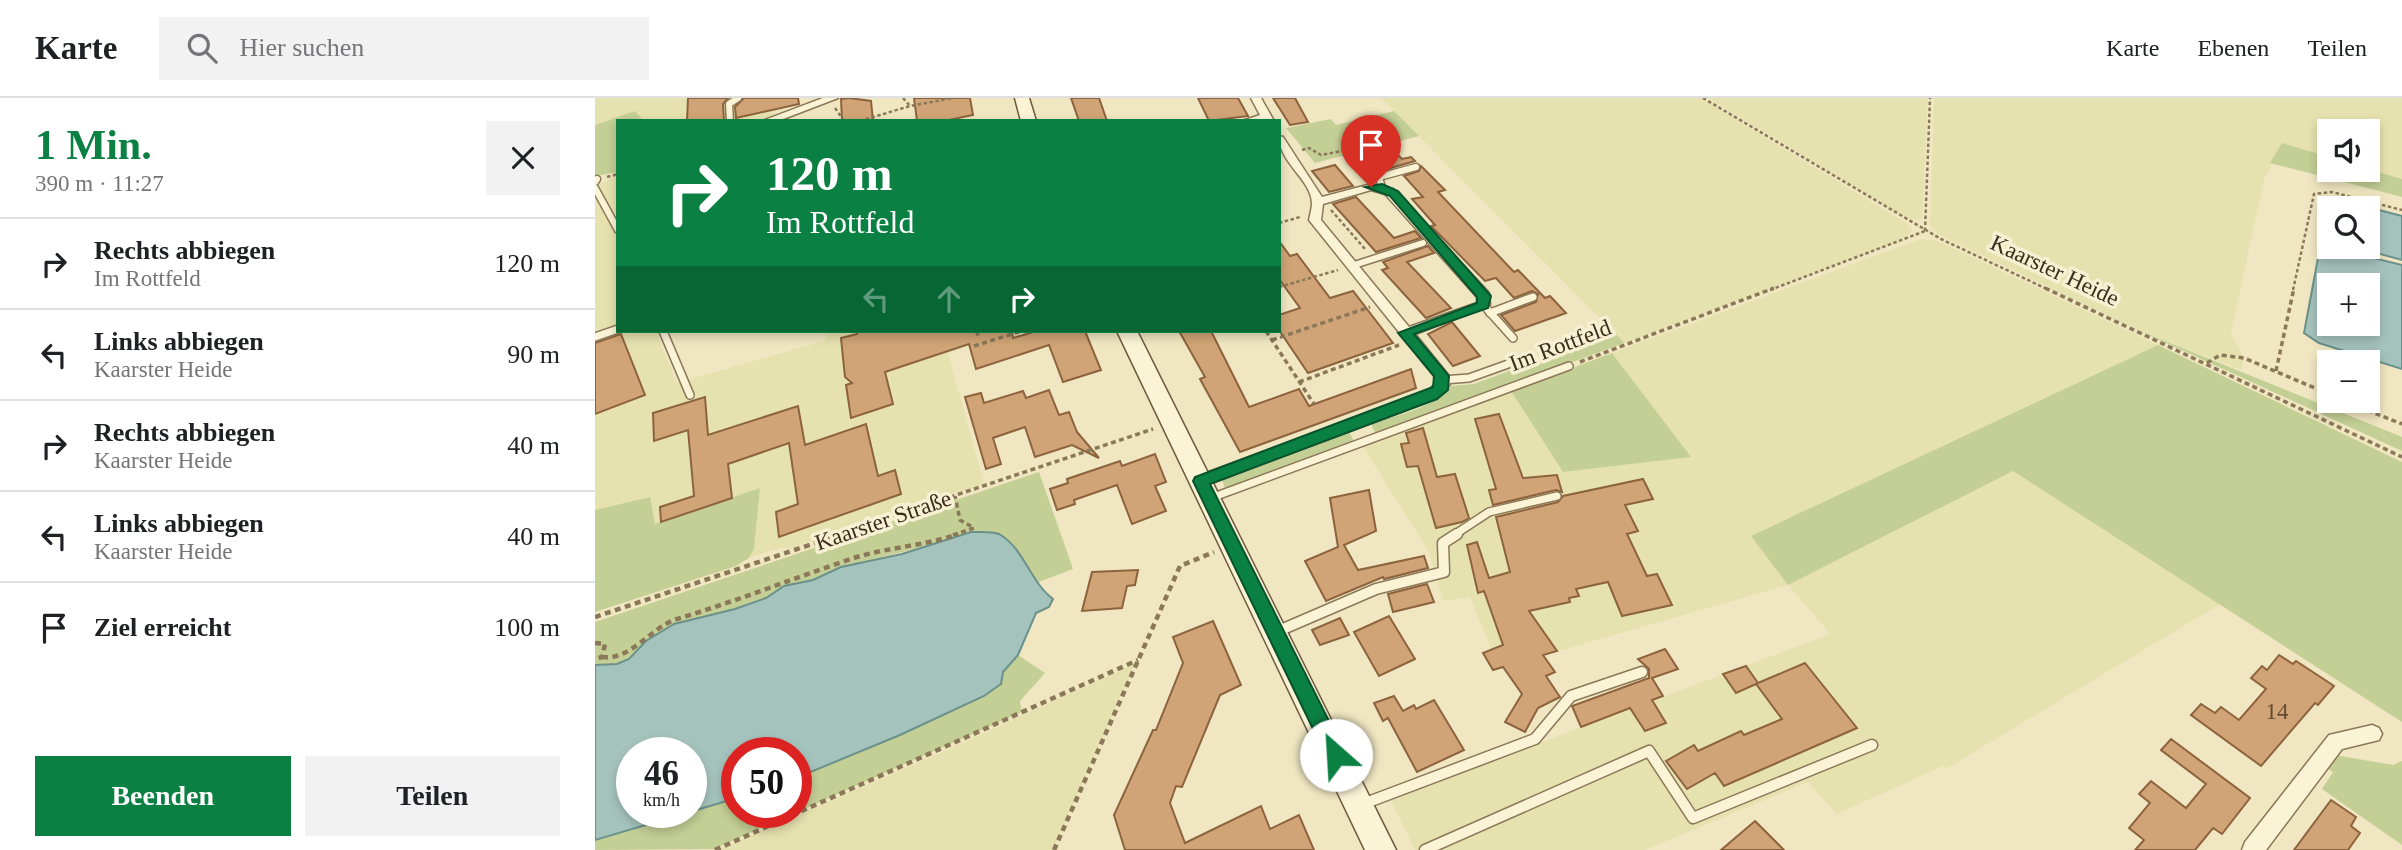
<!DOCTYPE html>
<html lang="de">
<meta charset="utf-8">
<style>
:root{--surface:#fff;--page:#f2f2f2;--text:#202124;--muted:#757577;--line:#e0e0e0;--accent:#0b8043}
body{margin:0;font-family:Georgia,serif;background:var(--page);color:var(--text);height:100vh;display:flex;flex-direction:column;font-size:26px;white-space:nowrap}
*{box-sizing:border-box;margin:0}
p{font-size:23px;color:var(--muted)}
.icon{flex:none;width:38px;height:38px;fill:none;stroke:currentColor;stroke-width:2;stroke-linecap:round;stroke-linejoin:round}
.map{position:relative;flex:1;overflow:hidden}
.side{display:flex;flex-direction:column;background:var(--surface);width:595px}
.side>*{flex:none}
.top-card{position:absolute;left:21px;top:21px;width:665px;height:214px;border-radius:0px;box-shadow:0 4px 10px #0003;background:#0b8043;color:#fff;overflow:hidden}
.fabs{position:absolute;left:1722px;top:21px;display:grid;gap:14px}
.fabs a{display:grid;place-items:center;width:63px;height:63px;border-radius:0px;background:var(--surface);box-shadow:0 4px 10px #0003;font-size:35px}
.speed{position:absolute;left:21px;top:639px;display:flex;gap:14px;font-size:35px;font-weight:700;text-align:center}
.speed>*{display:grid;place-content:center;width:91px;height:91px;border-radius:50%;background:var(--surface);box-shadow:0 4px 10px #0003;line-height:1}
.speed small{font-size:18px;font-weight:400}
.speed .limit{border:10px solid #d22;background:#fff;color:#111}
.pin{position:absolute;display:grid;place-items:center;width:60px;height:60px;color:#fff;margin:-72px -30px;border-radius:50% 50% 50% 0;rotate:-45deg;box-shadow:0 0 7px #0007}
.pin .icon{rotate:45deg}
.me{position:absolute;width:77px;margin:-38px;rotate:334deg;stroke-linejoin:round;filter:drop-shadow(0 0 5px #0008)}
.turn{display:flex;align-items:center;gap:24px;height:147px;padding:0 35px;font-size:32px}
.turn .icon{width:91px;height:91px;stroke-width:2.5}
.turn b{display:block;font-size:49px;line-height:60px}
.lanes{display:flex;align-items:center;height:66px;padding:0 35px;background:#0003;justify-content:center;gap:35px;direction:ltr}
.lanes .off{opacity:.35}
.round{display:grid;place-items:center;flex:none;width:74px;height:74px;border-radius:0px;background:var(--page)}
.headline{display:flex;align-items:center;justify-content:space-between;height:119px;padding:0 35px}
h1{font-size:42px;font-weight:600;line-height:52px;color:var(--accent)}
.cta{display:flex;gap:14px;margin-top:auto;padding:14px 35px}
.cta a{flex:1;height:80px;border-radius:0px;background:var(--accent);color:#fff;font-size:28px;font-weight:600;line-height:80px;text-align:center}
.cta a+a{background:var(--page);color:var(--text)}
ul{padding:0;list-style:none}
li{display:flex;align-items:center;gap:21px;height:91px;padding:0 35px;border-top:2px solid var(--line)}
li div{flex:1}
li b{display:block;font-size:26px}
li em{font-style:normal}
header{display:flex;align-items:center;gap:42px;box-sizing:border-box;height:98px;padding:0 35px;background:var(--surface);border-bottom:2px solid var(--line)}
header strong{font-size:33px}
nav{display:flex;gap:38px;margin-inline-start:auto;font-size:24px}
.search{width:490px;height:63px;background:var(--page);display:flex;align-items:center;gap:18px;box-sizing:border-box;padding:0 24px;border-radius:0px;color:var(--muted);font-size:26px}
main{display:flex;flex:1;min-height:0}
.map>svg:first-child{display:block}
.farmland{fill:#e6e2af}
.green{fill:#c3cf95}
.water{fill:#a5c3bd;stroke:#6b918b;stroke-width:2;fill-rule:evenodd}
.building{fill:#d0a476;stroke:#8c633d;stroke-width:2}
.lines{fill:none;stroke-linecap:round;stroke-linejoin:round}
.lane-far2-casing{stroke:#8b7858;stroke-width:9}
.lane-far1-casing{stroke:#8b7858;stroke-width:10}
.lane-casing{stroke:#8b7858;stroke-width:13}
.street-casing{stroke:#8b7858;stroke-width:3}
.secondary-casing{stroke:#6d593b;stroke-width:3}
.path-far2{stroke:#8b7858;stroke-width:2.5;stroke-dasharray:3.5 2.5;stroke-linecap:butt}
.path-far1{stroke:#8b7858;stroke-width:3.5;stroke-dasharray:5 3.5;stroke-linecap:butt}
.path{stroke:#8b7858;stroke-width:4.5;stroke-dasharray:6 4.5;stroke-linecap:butt}
.lane-far2{stroke:#faf3d6;stroke-width:6}
.lane-far1{stroke:#faf3d6;stroke-width:7}
.lane{stroke:#faf3d6;stroke-width:10}
.street{fill:#faf3d6;fill-rule:evenodd}
.secondary{fill:#faf3d6;fill-rule:evenodd}
.route{fill:#0b8043;stroke:#07532c;stroke-width:2}
.labels{text-anchor:middle;stroke-width:7;stroke-linejoin:round;paint-order:stroke}
.street-label{font-size:23px;fill:#3a2e1d;stroke:#f7f0d2}
.near-number-label{font-size:23px;fill:#604c33}
</style>
<header>
<strong>Karte</strong>
<div class="search"><svg class="icon" aria-label="search" viewBox="0 0 24 24"><circle cx="10" cy="10" r="6"/><path d="M15 15l6 6"/></svg>Hier suchen</div>
<nav><a>Karte</a><a>Ebenen</a><a>Teilen</a></nav>
</header>
<main>
<section class="side">
<div class="headline"><div><h1>1 Min.</h1><p>390 m · 11:27</p></div><a class="round"><svg class="icon" aria-label="close" viewBox="0 0 24 24"><path d="M6 6l12 12M18 6L6 18"/></svg></a></div>
<ul>
<li><svg class="icon" aria-label="right" viewBox="0 0 24 24"><path d="M7 20v-9h11M14 6l5 5-5 5"/></svg><div><b>Rechts abbiegen</b><p>Im Rottfeld</p></div><em>120 m</em></li>
<li><svg class="icon" aria-label="left" viewBox="0 0 24 24"><path d="M17 20v-9H6M10 6l-5 5 5 5"/></svg><div><b>Links abbiegen</b><p>Kaarster Heide</p></div><em>90 m</em></li>
<li><svg class="icon" aria-label="right" viewBox="0 0 24 24"><path d="M7 20v-9h11M14 6l5 5-5 5"/></svg><div><b>Rechts abbiegen</b><p>Kaarster Heide</p></div><em>40 m</em></li>
<li><svg class="icon" aria-label="left" viewBox="0 0 24 24"><path d="M17 20v-9H6M10 6l-5 5 5 5"/></svg><div><b>Links abbiegen</b><p>Kaarster Heide</p></div><em>40 m</em></li>
<li><svg class="icon" aria-label="arrive" viewBox="0 0 24 24"><path d="M6 21V4h12l-3 4 3 4H6"/></svg><div><b>Ziel erreicht</b></div><em>100 m</em></li>
</ul>
<div class="cta"><a>Beenden</a><a>Teilen</a></div>
</section>
<div class="map">
<svg width="1807" height="752" viewBox="0 0 1807 752">
<rect width="100%" height="100%" fill="#f0e7c2"/>
<g class="farmland">
<path d="M0 0H193L179 2 180 17 164 23H49L40 13 0 27Z"/>
<path d="M786 0H1106L1311 125 1318 134 1300 144 1029 245Z"/>
<path d="M1113 0H1333L1327 121H1313Z"/>
<path d="M1339 0H1807V81L1773 71V33H1734V59L1687 46 1669 82 1636 235 1649 260 1646 272 1543 232 1342 136 1335 127Z"/>
<path d="M23 77V123L4 86Z"/>
<path d="M0 99 23 141V233H61L82 285 231 242 230 233H363L371 249 353 255 389 386 192 451 185 450 154 460 159 451 165 390 60 426 55 399 0 412Z"/>
<path d="M1325 141 1343 143 1563 247 1157 438 1193 487 1418 373 1627 505 1351 671 1348 668 1242 716 1213 684 1050 752H820L795 701 1235 536 1193 487 908 569 894 546 875 499 848 503 834 454 768 349 916 293 968 374 1095 359 1017 255Z"/>
<path d="M540 566 458 752H123L352 652Z"/>
</g>
<g class="green">
<path d="M40 13 49 23H23V74L0 78V27Z"/>
<path d="M799 13 824 38 720 65 691 30 736 21 741 27Z"/>
<path d="M1687 45 1734 59V72L1773 71 1807 81V99L1675 65Z"/>
<path d="M1543 232 1807 339V353Z"/>
<path d="M1019 234 1029 245 781 337 776 326C801 317 840 310 855 288L879 286Z"/>
<path d="M1563 247 1807 364V624L1418 373 1193 487 1156 438Z"/>
<path d="M1017 255 1096 359 968 374 916 293Z"/>
<path d="M754 334 760 345 630 390 626 380Z"/>
<path d="M444 374 478 471 441 485 434 475 340 446 246 469 218 482 189 488 171 500 140 511 79 526 51 543 34 561 22 566 0 567V524Z"/>
<path d="M165 390 159 451 154 460 141 468 0 514V412L55 399 60 426Z"/>
<path d="M423 557 450 575 425 603 427 614 119 751 0 752V742L142 700V714H201V680L389 598Z"/>
<path d="M1734 656 1798 667 1807 663V747L1727 691 1738 674 1726 667Z"/>
</g>
<g class="water">
<path d="M1739 100 1807 118V162L1760 149H1773V110H1734V142L1726 136 1732 102Z"/>
<path d="M1726 144 1734 149 1807 167V271L1724 245 1709 235ZM1734 187H1773V226H1734Z"/>
<path d="M376 434C384 434 397 433 404 436 429 450 435 484 458 501L454 509 441 515 423 557 408 574 406 586 389 598 305 637 201 680V654H142V700L0 742V567L22 566 34 561 51 543 79 526 140 511 171 500 189 488 218 482 246 469 307 456ZM37 654H96V714H37Z"/>
</g>
<g class="building">
<path d="M93 0H133L128 6 129 23H92Z"/>
<path d="M149 0H203L204 6 141 20 140 9Z"/>
<path d="M254 0 276 3 278 23H247L246 1Z"/>
<path d="M319 0H375L378 17 349 23H322Z"/>
<path d="M476 0H504L512 23H484Z"/>
<path d="M603 0H643L653 18 614 23Z"/>
<path d="M678 0H700L713 24 695 27Z"/>
<path d="M798 52 807 61 816 59 820 63 792 71 780 56Z"/>
<path d="M740 67 758 88 734 94 717 73Z"/>
<path d="M826 68 850 92 843 94 919 174 923 172 950 200 955 198 971 215 920 233 906 217 941 204 943 196 937 193 919 200 901 180 890 183 836 128 840 127 817 101 828 99 809 78 824 73Z"/>
<path d="M761 99 799 140 820 133 826 140 781 154 738 106Z"/>
<path d="M684 143 695 158 702 156 735 200 758 193 798 245 713 275 684 232V217L705 210 684 181Z"/>
<path d="M833 148 839 155 812 164 856 210 831 220 787 172 793 170 788 164Z"/>
<path d="M857 224 866 235 885 258 858 268 833 236Z"/>
<path d="M261 233H417L418 240 442 233H490L506 272 468 284 454 247 381 271 374 246 290 274 298 306 256 320 251 287 257 285 250 279 246 240 262 236Z"/>
<path d="M584 233H616L654 309 704 291 714 308 816 271 821 290 645 354 605 281 610 279Z"/>
<path d="M26 236 50 297 0 316V245Z"/>
<path d="M454 292 464 317 474 314 482 334 504 360 477 347 440 359 430 329 398 340 406 366 391 371 370 299 386 295 389 305 428 293 431 300Z"/>
<path d="M110 299 113 337 203 308 210 347 271 326 283 378 300 372 306 396 184 439 181 414 203 406 194 345 133 366 137 400 66 424 65 409 99 398 93 332 59 343 58 315Z"/>
<path d="M904 316 928 380 962 377 967 394 961 392 898 407 894 392 901 391 880 321Z"/>
<path d="M828 330 842 379 860 376 874 420 867 424 841 430 823 368 812 369 806 346 814 345 811 335Z"/>
<path d="M560 356 571 384 560 388 571 413 537 426 522 387 479 402 480 406 462 412 455 391 473 385 472 381 525 363 527 368Z"/>
<path d="M1048 381 1058 401 1030 407 1043 433 1032 436 1052 478 1062 476 1077 507 1027 518 1013 484 981 491 984 498 974 500 975 504 934 513 962 553 948 557 960 574 951 578 965 599 943 610 930 634 910 624 927 596 908 569 898 572 888 555 908 547 889 493 883 495 872 447 882 444 894 480 915 474 901 419 963 404 968 398Z"/>
<path d="M774 392 781 433 749 447 763 472 829 458 833 470 789 481 788 479 731 503 710 463 743 449 735 400Z"/>
<path d="M543 472 540 487 532 488 527 510 487 513 497 474Z"/>
<path d="M832 486 839 504 798 514 793 496Z"/>
<path d="M794 518 820 561 784 578 759 534Z"/>
<path d="M745 520 754 537 725 547 717 532Z"/>
<path d="M618 523 646 587 625 597 587 689 581 688 575 705 590 745 666 708 675 731 704 717 719 752H530L519 717 558 632H561L588 565 578 539Z"/>
<path d="M1070 551 1083 571 1057 580 1068 598 1057 602 1071 625 1050 633 1035 610 986 629 977 608 1054 580V571L1043 561Z"/>
<path d="M1684 557 1698 566 1701 563 1739 588 1723 607 1720 605 1666 668 1596 617 1606 606 1620 615 1626 609 1644 622 1671 591 1656 580 1667 568 1672 572Z"/>
<path d="M1210 565 1262 630 1129 688 1120 675 1092 691 1071 663 1099 647 1103 653 1146 633 1149 637 1187 621 1161 586 1141 595 1128 576 1151 568 1163 585Z"/>
<path d="M799 598 808 613 819 607 821 611 839 602 869 652 822 674 793 620 788 623 779 605Z"/>
<path d="M1576 641 1655 700 1627 736 1618 730 1600 752H1540L1549 742 1534 730 1555 705 1544 696 1556 683 1591 710 1611 686 1566 652Z"/>
<path d="M1736 702 1761 719 1756 728 1765 735 1753 752H1699Z"/>
<path d="M1160 723 1189 752H1126Z"/>
</g>
<g class="lines">
<g class="lane-far2-casing">
<g id="lane-far2">
<path d="M135 23 134 6 143 0"/>
<path d="M0 84 2 81"/>
<path d="M0 90 23 132"/>
<path d="M787 90 784 79 821 69"/>
<path d="M756 168 828 145"/>
</g>
</g>
<g class="lane-far1-casing">
<g id="lane-far1">
<path d="M892 211 918 240"/>
<path d="M895 215 938 199"/>
<path d="M68 233 95 297"/>
<path d="M0 239 23 231"/>
<path d="M848 282 874 280 930 260"/>
<path d="M616 400 974 268"/>
<path d="M859 437 894 414 962 398"/>
</g>
</g>
<g class="lane-casing">
<g id="lane">
<path d="M681 534 781 491 849 474 848 445 862 436"/>
<path d="M768 706 940 641 976 598 1047 574"/>
<path d="M830 752 1054 653 1098 720 1277 647"/>
</g>
</g>
<g class="street-casing">
<g id="street">
<path d="M228 0H243L183 23H167Z"/>
<path d="M656 0H666L679 23H647L665 17Z"/>
<path d="M684 38 688 39 727 99 776 86 798 91 894 195 895 207 820 236 854 278 855 286 842 300 606 389 598 383 600 379 832 294 841 285 840 279 714 122C715 117 717 110 717 105 716 81 684 65 684 38ZM776 92 790 96 882 199V205L814 229 726 122 728 106Z"/>
<path d="M1777 627 1784 630 1787 636 1784 642 1747 651 1671 752H1647L1650 744 1734 637Z"/>
</g>
</g>
<g class="secondary-casing">
<g id="secondary">
<path d="M420 0H434L441 23H426Z"/>
<path d="M522 233H542L801 752H770Z"/>
</g>
</g>
<g class="path-far2">
<path d="M308 0 315 8"/>
<path d="M1108 0 1346 141 1454 192"/>
<path d="M240 10 249 23"/>
<path d="M265 23 315 8 358 0"/>
<path d="M707 52 714 50 726 57 757 51 775 70"/>
<path d="M12 79 23 76"/>
<path d="M736 112 770 151"/>
<path d="M684 125 705 119"/>
<path d="M1330 133 1335 0"/>
<path d="M684 189 743 172"/>
<path d="M1175 192 1330 133"/>
<path d="M1698 192 1719 96 1737 94 1807 112"/>
</g>
<g class="path-far1">
<path d="M1450 190 1807 359"/>
<path d="M381 233 384 239"/>
<path d="M671 233 719 306"/>
<path d="M677 242 775 209"/>
<path d="M379 248 427 233"/>
<path d="M985 264 1179 190"/>
<path d="M1612 265 1625 257 1649 260 1734 296"/>
<path d="M1681 273 1699 190"/>
<path d="M704 284 804 247"/>
<path d="M1749 303 1807 326"/>
<path d="M242 437 558 331"/>
<path d="M358 437 379 430 365 422 360 398"/>
</g>
<g class="path">
<path d="M0 519 247 436"/>
<path d="M0 545 10 546 7 559 0 561"/>
<path d="M7 559C36 563 56 529 82 521 142 503 199 480 259 460 293 449 330 448 363 436"/>
<path d="M120 752 543 562"/>
<path d="M459 752 585 468 619 454"/>
</g>
<use href="#lane-far2" class="lane-far2"/>
<use href="#lane-far1" class="lane-far1"/>
<use href="#lane" class="lane"/>
<use href="#street" class="street"/>
<use href="#secondary" class="secondary"/>
</g>
<path class="route" d="M787 86 803 93 896 198 893 210 819 236 854 278 853 292 842 301 615 386 748 651 751 657 748 664 741 667 734 664 598 383 600 379 838 289 839 278 803 235 882 205V199L795 98 770 89Z"/>
<g class="labels">
<g class="street-label">
<text transform="translate(1460 172) rotate(25)" y="8">Kaarster Heide</text>
<text transform="translate(965 247) rotate(-21)" y="8">Im Rottfeld</text>
<text transform="translate(288 422) rotate(-19)" y="8">Kaarster Straße</text>
</g>
<g class="near-number-label">
<text x="1682" y="621">14</text>
</g>
</g>
</svg>
<div class="fabs">
<a><svg class="icon" aria-label="sound" viewBox="0 0 24 24"><path d="M4 9h4l5-4v14l-5-4H4zM17 9q2 3 0 6"/></svg></a>
<a><svg class="icon" aria-label="search" viewBox="0 0 24 24"><circle cx="10" cy="10" r="6"/><path d="M15 15l6 6"/></svg></a>
<a>+</a>
<a>−</a>
</div>
<div class="speed"><div>46<small>km/h</small></div><div class="limit">50</div></div>
<div class="pin" style="left:776px;top:89px;background:#d93025"><svg class="icon" aria-label="arrive" viewBox="0 0 24 24"><path d="M6 21V4h12l-3 4 3 4H6"/></svg></div>
<svg class="me" style="left:741px;top:657px" viewBox="-20 -20 40 40"><circle r="19" fill="#fff"/><path d="M0-13L10 11 0 6-10 11z" fill="#0b8043"/></svg>
<div class="top-card">
<div class="turn"><svg class="icon" aria-label="right" viewBox="0 0 24 24"><path d="M7 20v-9h11M14 6l5 5-5 5"/></svg><div><b>120 m</b>Im Rottfeld</div></div>
<div class="lanes"><svg class="icon off" aria-label="left" viewBox="0 0 24 24"><path d="M17 20v-9H6M10 6l-5 5 5 5"/></svg><svg class="icon off" aria-label="ahead" viewBox="0 0 24 24"><path d="M12 20V5M6 11l6-6 6 6"/></svg><svg class="icon" aria-label="right" viewBox="0 0 24 24"><path d="M7 20v-9h11M14 6l5 5-5 5"/></svg></div>
</div>
</div>
</main>
